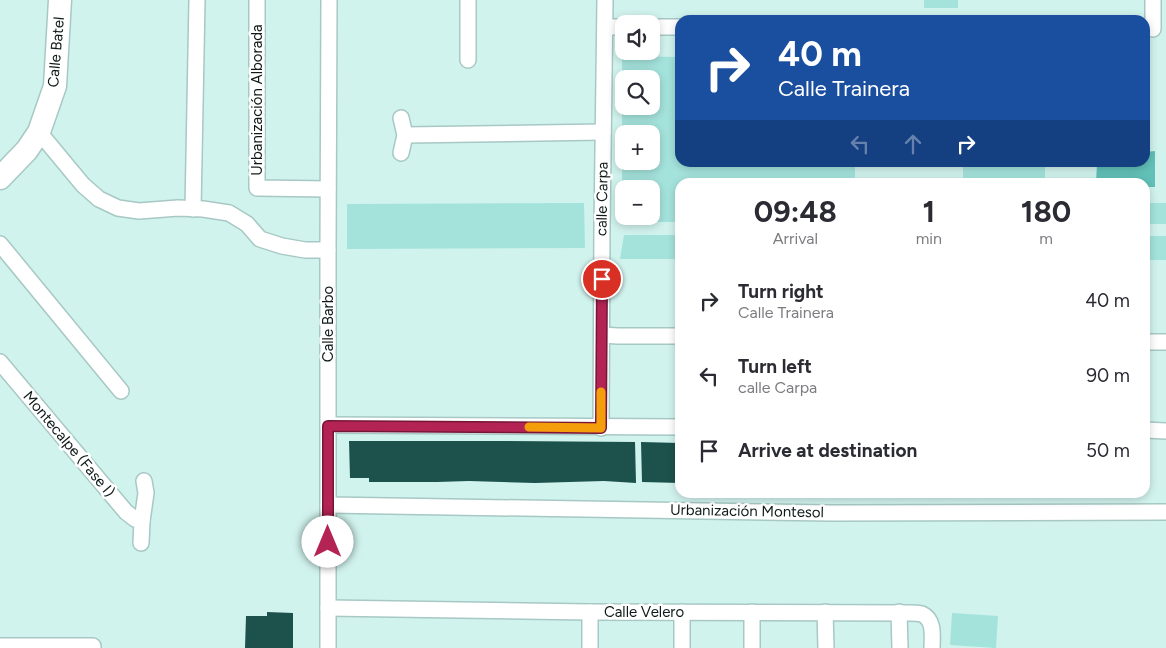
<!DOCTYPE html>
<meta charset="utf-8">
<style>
:root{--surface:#fff;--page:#f7f7f7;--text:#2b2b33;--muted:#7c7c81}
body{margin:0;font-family:Figtree,sans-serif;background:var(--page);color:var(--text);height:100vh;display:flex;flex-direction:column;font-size:19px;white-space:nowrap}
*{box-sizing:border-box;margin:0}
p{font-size:16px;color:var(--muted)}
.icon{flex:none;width:28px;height:28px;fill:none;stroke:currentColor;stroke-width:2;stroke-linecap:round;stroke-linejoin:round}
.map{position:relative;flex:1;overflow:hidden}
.panel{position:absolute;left:675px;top:178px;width:475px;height:320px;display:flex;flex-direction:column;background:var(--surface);border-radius:15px;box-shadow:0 2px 8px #0003}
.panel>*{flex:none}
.banner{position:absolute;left:675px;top:15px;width:475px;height:152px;border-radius:15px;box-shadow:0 2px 8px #0003;background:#1a4fa0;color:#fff;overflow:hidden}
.controls{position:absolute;left:615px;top:15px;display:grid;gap:10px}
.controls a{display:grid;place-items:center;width:45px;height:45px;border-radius:10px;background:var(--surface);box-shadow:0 2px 8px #0003;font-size:25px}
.pin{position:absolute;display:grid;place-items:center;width:42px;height:42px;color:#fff;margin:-21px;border:2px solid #fff;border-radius:50%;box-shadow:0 1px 5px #0007}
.me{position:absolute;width:55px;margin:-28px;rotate:0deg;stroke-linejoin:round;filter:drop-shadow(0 0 4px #0008)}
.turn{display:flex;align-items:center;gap:18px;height:105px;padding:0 20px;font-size:22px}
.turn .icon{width:65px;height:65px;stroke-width:2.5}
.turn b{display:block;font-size:35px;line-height:42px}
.lanes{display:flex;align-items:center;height:48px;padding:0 20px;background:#0003;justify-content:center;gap:25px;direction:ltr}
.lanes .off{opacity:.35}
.eta{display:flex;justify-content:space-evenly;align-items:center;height:85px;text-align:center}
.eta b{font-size:30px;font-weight:700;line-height:35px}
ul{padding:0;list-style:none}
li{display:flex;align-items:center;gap:15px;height:75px;padding:0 20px}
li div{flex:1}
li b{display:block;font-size:19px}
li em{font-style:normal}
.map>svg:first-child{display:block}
.green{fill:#a4e3dc;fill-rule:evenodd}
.water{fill:#61c1b8}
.building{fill:#1d514c}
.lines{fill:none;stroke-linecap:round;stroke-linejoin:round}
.street-casing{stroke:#a7c8c4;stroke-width:18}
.secondary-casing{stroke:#a7c8c4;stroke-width:25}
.street{stroke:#fff;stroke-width:15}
.secondary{stroke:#fff;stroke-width:22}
.route-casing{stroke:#741737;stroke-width:12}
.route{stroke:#b32354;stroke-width:9}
.slow{stroke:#f59e0b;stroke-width:9}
.labels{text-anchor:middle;stroke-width:5;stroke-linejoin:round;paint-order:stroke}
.street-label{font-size:15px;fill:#0e1a18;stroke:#fff}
</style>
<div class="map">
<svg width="1166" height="648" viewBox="0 0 1166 648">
<rect width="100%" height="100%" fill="#d1f3ee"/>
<g class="green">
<rect x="924" y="0" width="34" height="8"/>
<path d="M622 56 680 57V162L855 163V182H680V222H622ZM624 79H651V106H624ZM624 134H651V161H624ZM624 189H651V216H624Z"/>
<rect x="963" y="163" width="82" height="19"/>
<path d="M584 203 585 248 347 249V204Z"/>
<rect x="1145" y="203" width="21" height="21"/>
<path d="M624 235H680V259H620Z"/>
<rect x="1145" y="236" width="21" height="24"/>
<path d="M952 613 998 616 996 648 950 645Z"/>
</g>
<path class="water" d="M1155 151V187H1145V182H1096L1097 164 1145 162V152Z"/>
<g class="building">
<path d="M349 441H501L635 442 636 483 604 481 535 483 469 481 437 482H369V478H350Z"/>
<path d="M641 442 680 443V483L642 482Z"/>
<path d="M267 612 293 613V648H245L246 616H267Z"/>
</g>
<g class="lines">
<g class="street-casing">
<g id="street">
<path d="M257 0V188L328 189"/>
<path d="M605 27H624"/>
<path d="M651 27H680"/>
<path d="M1153 29V0"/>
<path d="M468 60V0"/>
<path d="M39 132 83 185 99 199 118 208 139 211 178 208 203 209 229 213 247 224 260 239 282 246 305 250H328"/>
<path d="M405 135 603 132"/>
<path d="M401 153 405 135 401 118"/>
<path d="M193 209 197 0"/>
<path d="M0 244 121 391"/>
<path d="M602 335 618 336H680"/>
<path d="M1145 342H1166"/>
<path d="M0 362 126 512 135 519 142 521 141 543"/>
<path d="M328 425 680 427"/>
<path d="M601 428 602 227 605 0"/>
<path d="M1145 430 1166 431"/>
<path d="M328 505 832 513 1166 512"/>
<path d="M142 521 146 493 144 481"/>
<path d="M328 608 590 612 909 613C913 613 918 613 922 614 935 620 932 637 932 648"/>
<path d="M752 612V648"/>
<path d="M825 612 826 648"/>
<path d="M899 612 900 648"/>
<path d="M0 646H93"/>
<path d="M328 648V250L329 0"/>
<path d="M590 648V612"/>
<path d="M682 648V612"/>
</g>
</g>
<g class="secondary-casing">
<path id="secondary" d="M0 178 27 150 39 132 55 86 60 0"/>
</g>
<use href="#street" class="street"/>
<use href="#secondary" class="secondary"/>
</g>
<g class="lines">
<g class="route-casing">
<path id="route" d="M328 542V426L601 428 602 279"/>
</g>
<use href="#route" class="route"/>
<path class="slow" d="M529 427 601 428V392"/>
</g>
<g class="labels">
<g class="street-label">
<text transform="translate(56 52) rotate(-85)" y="5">Calle Batel</text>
<text transform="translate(257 100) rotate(-90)" y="5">Urbanización Alborada</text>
<text transform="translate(602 199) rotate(-89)" y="5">calle Carpa</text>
<text transform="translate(328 324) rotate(-90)" y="5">Calle Barbo</text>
<text transform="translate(69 444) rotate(50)" y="5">Montecalpe (Fase I)</text>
<text transform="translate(747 511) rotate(1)" y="5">Urbanización Montesol</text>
<text x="644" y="617">Calle Velero</text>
</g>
</g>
</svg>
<div class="controls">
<a><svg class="icon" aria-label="sound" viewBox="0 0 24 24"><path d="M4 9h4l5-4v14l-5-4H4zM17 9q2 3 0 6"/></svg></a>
<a><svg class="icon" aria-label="search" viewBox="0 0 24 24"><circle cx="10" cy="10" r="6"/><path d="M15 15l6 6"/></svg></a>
<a>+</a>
<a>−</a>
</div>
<div class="pin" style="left:602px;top:279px;background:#d93025"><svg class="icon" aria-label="arrive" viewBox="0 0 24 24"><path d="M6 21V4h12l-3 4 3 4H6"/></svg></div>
<svg class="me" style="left:328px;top:542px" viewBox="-20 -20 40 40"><circle r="19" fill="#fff"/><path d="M0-13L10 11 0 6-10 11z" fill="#b32354"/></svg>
<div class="banner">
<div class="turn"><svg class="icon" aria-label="right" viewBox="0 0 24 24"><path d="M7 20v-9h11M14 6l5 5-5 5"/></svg><div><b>40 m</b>Calle Trainera</div></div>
<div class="lanes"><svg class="icon off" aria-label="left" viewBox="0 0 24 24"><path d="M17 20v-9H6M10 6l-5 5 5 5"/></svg><svg class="icon off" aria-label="ahead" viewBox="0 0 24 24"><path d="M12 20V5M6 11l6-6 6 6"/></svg><svg class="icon" aria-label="right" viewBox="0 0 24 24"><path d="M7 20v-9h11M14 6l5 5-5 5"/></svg></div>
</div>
<section class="panel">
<div class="eta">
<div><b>09:48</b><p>Arrival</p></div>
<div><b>1</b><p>min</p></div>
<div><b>180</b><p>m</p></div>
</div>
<ul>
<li><svg class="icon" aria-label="right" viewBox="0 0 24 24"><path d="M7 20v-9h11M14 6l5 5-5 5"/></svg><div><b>Turn right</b><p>Calle Trainera</p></div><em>40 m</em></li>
<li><svg class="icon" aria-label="left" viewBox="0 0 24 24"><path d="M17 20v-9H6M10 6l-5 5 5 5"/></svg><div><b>Turn left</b><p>calle Carpa</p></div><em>90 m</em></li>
<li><svg class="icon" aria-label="arrive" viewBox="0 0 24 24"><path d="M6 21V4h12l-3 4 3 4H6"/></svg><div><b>Arrive at destination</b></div><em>50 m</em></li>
</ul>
</section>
</div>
